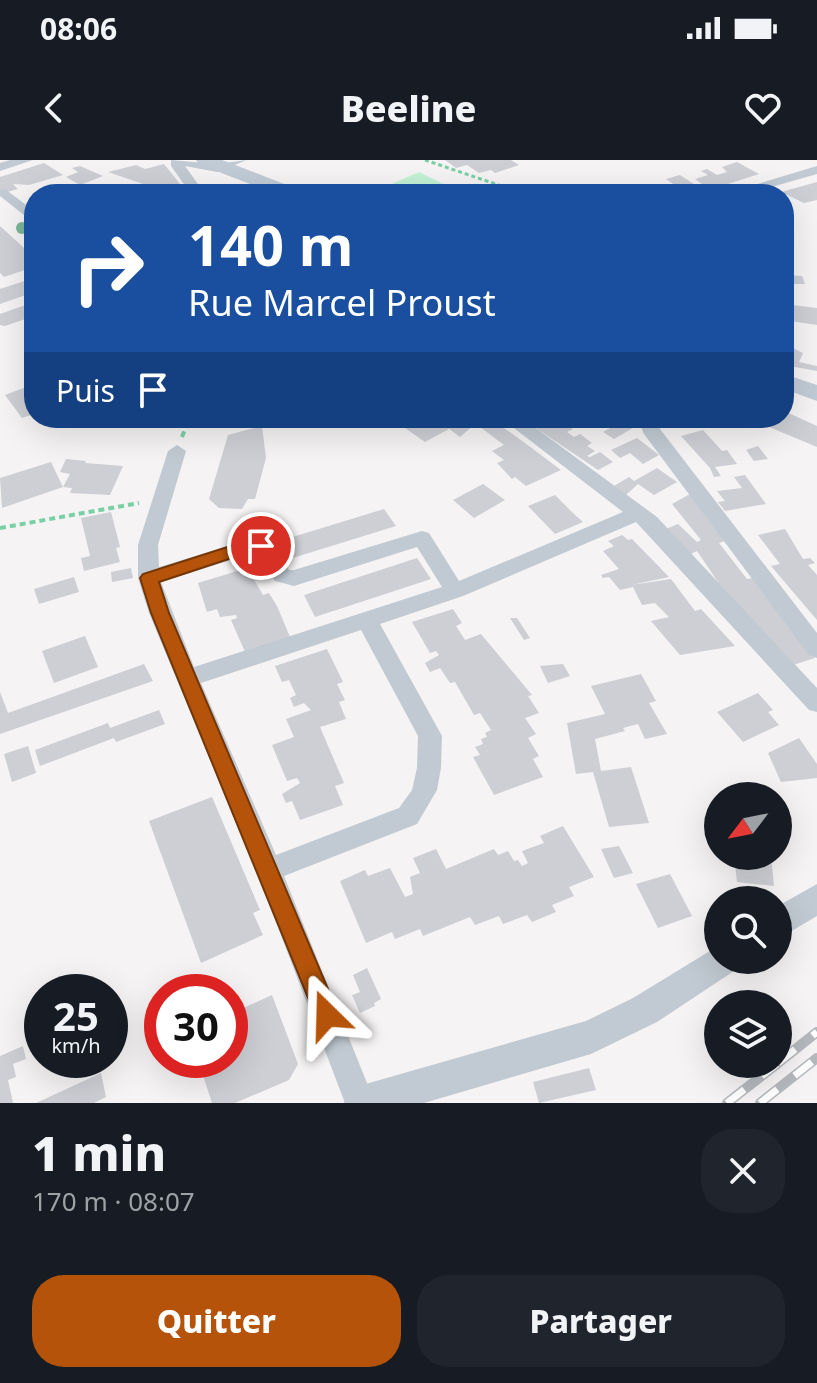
<!DOCTYPE html>
<html lang="fr">
<meta charset="utf-8">
<style>
:root{--surface:#171b24;--page:#20242c;--text:#f1f3f6;--muted:#9ea1a6;--accent:#b45309}
body{margin:0;font-family:"Noto Sans",sans-serif;background:var(--page);color:var(--text);height:100vh;display:flex;flex-direction:column;font-size:30px;white-space:nowrap}
*{box-sizing:border-box;margin:0}
p{font-size:26px;color:var(--muted)}
.icon{flex:none;width:44px;height:44px;fill:none;stroke:currentColor;stroke-width:2;stroke-linecap:round;stroke-linejoin:round}
.map{position:relative;height:943px;overflow:hidden}
.drawer{display:flex;flex-direction:column;background:var(--surface);flex:1}
.drawer>*{flex:none}
.banner{position:absolute;left:24px;top:24px;width:770px;height:244px;border-radius:32px;box-shadow:0 8px 32px #0002;background:#1a4fa0;color:#fff;overflow:hidden}
.needle{width:52px;rotate:238deg}
.tools{position:absolute;left:704px;top:622px;display:grid;gap:16px}
.tools a{display:grid;place-items:center;width:88px;height:88px;border-radius:50%;background:var(--surface);box-shadow:0 8px 32px #0002;font-size:40px}
.speed{position:absolute;left:24px;top:814px;display:flex;gap:16px;font-size:40px;font-weight:700;text-align:center}
.speed>*{display:grid;place-content:center;width:104px;height:104px;border-radius:50%;background:var(--surface);box-shadow:0 8px 32px #0002;line-height:1}
.speed small{font-size:20px;font-weight:400}
.speed .limit{border:12px solid #d22;background:#fff;color:#111}
.pin{position:absolute;display:grid;place-items:center;width:68px;height:68px;color:#fff;margin:-34px;border:4px solid #fff;border-radius:50%;box-shadow:0 2px 8px #0007}
.me{position:absolute;width:88px;margin:-44px;rotate:338deg;stroke-linejoin:round;filter:drop-shadow(0 0 6px #0008)}
.turn{display:flex;align-items:center;gap:28px;height:168px;padding:0 32px;font-size:36px}
.turn .icon{width:104px;height:104px;stroke-width:2.5}
.turn b{display:block;font-size:56px;line-height:68px}
.then{display:flex;align-items:center;height:76px;padding:0 32px;background:#0003;gap:16px;font-size:30px}
.round{display:grid;place-items:center;flex:none;width:84px;height:84px;border-radius:32px;background:var(--page)}
.headline{display:flex;align-items:center;justify-content:space-between;height:136px;padding:0 32px}
h1{font-size:48px;font-weight:800;line-height:60px}
.button{display:flex;gap:16px;margin-top:auto;padding:16px 32px}
.button a{flex:1;height:92px;border-radius:32px;background:var(--accent);color:#fff;font-size:32px;font-weight:800;line-height:92px;text-align:center}
.button a+a{background:var(--page);color:var(--text)}
.status{display:flex;justify-content:space-between;align-items:center;height:56px;padding:0 40px;background:var(--surface);direction:ltr}
.status svg{height:22px;fill:currentColor}
header{display:flex;justify-content:space-between;align-items:center;height:104px;padding:0 32px;background:var(--surface);font-size:36px;font-weight:800}
.map>svg:first-child{display:block}
.green{fill:#c3f1d5}
.building{fill:#cdcfd5}
.lines{fill:none;stroke-linecap:round;stroke-linejoin:round}
.path-far2{stroke:#7ad0a6;stroke-width:3;stroke-dasharray:4 3;stroke-linecap:butt}
.path-far1{stroke:#7ad0a6;stroke-width:4;stroke-dasharray:6 4;stroke-linecap:butt}
.path{stroke:#7ad0a6;stroke-width:5;stroke-dasharray:7 5;stroke-linecap:butt}
.minor{fill:#c1cad2;fill-rule:evenodd}
.tertiary{fill:#c1cad2;fill-rule:evenodd}
.secondary{fill:#c1cbd6;fill-rule:evenodd}
.rail-casing{stroke:#b5b8bd;stroke-width:10}
.rail{stroke:#fff;stroke-width:7;stroke-dasharray:22;stroke-linecap:butt}
.tree{fill:#7bb799}
.route{fill:#b45309;stroke:#753606;stroke-width:2}
</style>
<div class="status"><b>08:06</b><svg viewBox="0 0 49 12"><path d="M0 12V9h3v3zM5 12V6h3v6zM10 12V3h3v9zM15 12V0h3v12zM26 1h20v11H26zM47 4h2v5h-2z"/></svg></div>
<header><svg class="icon" aria-label="back" viewBox="0 0 24 24"><path d="M15 5l-7 7 7 7"/></svg>Beeline<svg class="icon" aria-label="heart" viewBox="0 0 24 24"><path d="M12 20l-8-8c-3-5 5-10 8-4 3-6 11-1 8 4z"/></svg></header>
<div class="map">
<svg width="817" height="943" viewBox="0 0 817 943">
<rect width="100%" height="100%" fill="#f5f3f3"/>
<path class="green" d="M419 12 464 34H369Z"/>
<g class="building">
<path d="M445 0H511L519 5 495 13 491 10 479 13 467 5 456 8Z"/>
<path d="M737 2 759 14 697 34H688L666 19 680 15 697 26 702 24 695 19 708 15 701 11 707 9 717 15 727 12 722 7Z"/>
<path d="M44 3 63 15 29 25 13 24 18 29 0 34V17Z"/>
<path d="M164 4 188 34H145L146 25 108 12 136 5 145 9Z"/>
<path d="M80 6 103 16 80 25 66 17 78 12 72 8Z"/>
<path d="M817 22V40L804 43 781 32Z"/>
<path d="M661 24 677 34H637L631 30 642 27 648 31Z"/>
<path d="M0 66 34 97V107L4 117 0 113Z"/>
<path d="M784 115 802 116 805 124H784Z"/>
<path d="M34 118V132L0 144V129Z"/>
<path d="M34 142V156L5 166 0 165V154Z"/>
<path d="M784 144 817 148V165L784 160Z"/>
<path d="M784 184 803 193 799 202 817 206V211L784 205Z"/>
<path d="M34 224V254L22 258 5 235Z"/>
<path d="M784 251 817 266V287L748 258H784Z"/>
<path d="M422 258H489L474 265 460 277 448 268 457 263 449 258 442 263 449 269 425 282 405 268Z"/>
<path d="M521 258H556L573 269 567 272 574 277 580 274 592 283 587 286 595 291 587 296 590 297 600 292 613 302 598 310Z"/>
<path d="M620 258H638L640 264 614 279 603 272 621 262Z"/>
<path d="M660 258H691L693 265 663 266Z"/>
<path d="M493 260 529 286 561 310 526 326 515 317 512 319 497 303 504 300 492 291 504 285 480 267Z"/>
<path d="M262 266 266 298 255 339H248L242 349 219 348 209 339 228 275Z"/>
<path d="M703 270 722 291 727 290 737 304 715 307 721 316 714 317 710 308 681 276Z"/>
<path d="M637 278 659 295 643 304 630 293 620 298 611 290Z"/>
<path d="M758 286 768 299 754 301 746 290Z"/>
<path d="M66 299 86 301 85 303 123 306 110 335 70 333 72 328 63 327 70 314 60 312Z"/>
<path d="M51 302 63 327 2 348 0 318Z"/>
<path d="M657 308 677 322 654 335 638 324 626 335 614 326 629 317 634 321Z"/>
<path d="M745 315 766 344 725 351 718 342 725 341 717 331 742 328 734 317Z"/>
<path d="M483 324 505 340 474 358 453 340Z"/>
<path d="M690 334 725 381 719 383 747 419 753 418 815 498 793 505 722 428 697 391 691 394 666 369 678 364 697 382 701 380 672 344Z"/>
<path d="M555 335 575 355 583 362 555 374 528 346Z"/>
<path d="M384 349 396 366 283 401 273 383Z"/>
<path d="M111 352 120 387 116 388 120 402 84 411 81 398 90 396 81 358Z"/>
<path d="M785 369 803 399 810 398 815 403 808 405 817 415V460L771 406 780 404 758 375Z"/>
<path d="M622 375 628 380 632 379 669 417 631 425 671 419 695 451 701 449 735 486 680 495 651 461 669 457 655 443 642 445 633 427 620 430 609 417 603 418 601 415 619 409 603 391 614 386 608 381Z"/>
<path d="M417 398 431 419 315 457 304 435Z"/>
<path d="M131 408 133 418 112 422 111 412Z"/>
<path d="M247 408 263 435 269 433 277 446 290 477 245 492 231 460 237 458 236 455 220 457 217 449 207 452 198 423Z"/>
<path d="M74 417 79 432 39 444 34 429Z"/>
<path d="M453 449 462 463 456 466 465 480 481 474 532 535 528 536 539 553 525 558 536 574 528 578 539 596 533 599 543 617 494 635 473 597 480 595 475 587 483 584 481 579 487 577 485 573 491 570 480 553 474 555 455 522 450 523 440 508 430 512 425 503 439 495 436 491 430 493 412 462Z"/>
<path d="M510 458H517L530 478 524 480Z"/>
<path d="M85 476 98 507 54 523 42 491Z"/>
<path d="M327 489 343 522 337 524 345 540 339 542 346 559 320 567 344 623 335 626 343 645 300 660 292 641 286 643 282 634 300 623 297 618 287 621 272 585 294 577 286 559 311 550 304 543 294 547 290 538 296 535 289 520 282 522 275 506Z"/>
<path d="M144 504 153 521 0 574V532L8 553Z"/>
<path d="M563 504 570 516 548 523 540 506Z"/>
<path d="M641 514 656 541 649 543 667 574 645 579 638 564 623 568 625 571 595 579 601 611 631 607 649 663 609 667 593 612 576 614 567 563 605 554 591 526Z"/>
<path d="M758 533 773 550 768 552 779 565 743 582 717 552Z"/>
<path d="M159 550 165 564 116 582 114 578 40 606 35 590 108 563 110 568Z"/>
<path d="M799 578 817 604V618L781 622 768 593Z"/>
<path d="M28 586 36 613 12 622 4 594Z"/>
<path d="M762 628 763 636H738L736 630Z"/>
<path d="M212 637 260 750 253 753 263 775 201 803 149 661Z"/>
<path d="M563 666 594 717 569 727 574 736 552 745 556 752 532 762 527 755 503 764 499 756 475 765 470 757 423 776 420 769 395 779 392 772 366 783 340 721 365 710 368 716 390 708 405 737 413 734 410 717 420 713 413 698 436 689 446 709 494 689 498 695 508 691 514 701 518 700 522 706 528 703 522 691 544 683 540 676Z"/>
<path d="M619 686 633 713 614 718 601 689Z"/>
<path d="M734 696H771L774 726 737 722Z"/>
<path d="M670 714 692 756 658 768 636 724Z"/>
<path d="M367 808 381 839 374 843 375 846 360 853 352 835 360 832 353 815Z"/>
<path d="M272 835 298 904 289 920 235 943H212L198 900H230V854Z"/>
<path d="M23 886 26 899 13 904 16 917 8 920 13 943H0V896Z"/>
<path d="M589 908 596 930 539 943 533 922Z"/>
<path d="M101 913 106 937 94 943H36Z"/>
</g>
<g class="lines">
<path class="path-far2" d="M425 0 525 34"/>
<g class="path-far1">
<path d="M182 277 189 258"/>
<path d="M0 368 139 343"/>
</g>
<path class="path" d="M749 806 758 800"/>
<g class="minor">
<path d="M10 0H33L0 11V3Z"/>
<path d="M171 0 216 4 247 0 217 12 185 6 205 34H191L171 6Z"/>
<path d="M817 6V14L747 34H724Z"/>
<path d="M5 29 34 51V63L0 36V30Z"/>
<path d="M501 258H522L657 357 817 528V552L809 550 636 362 463 436 380 464 442 576 441 608 437 630 417 664 284 716 375 943H345L256 710 149 453 138 418V385L168 291 177 285 186 291 158 385 159 407 255 378 273 386 289 410H294L422 371 429 373 459 421 623 352ZM417 387 442 427 194 507 161 422 253 393 259 396 275 421 294 426ZM361 470 418 576 417 608 412 630 399 648 276 695 201 523Z"/>
<path d="M637 258H655L660 269 817 473V498L809 495 644 274Z"/>
</g>
<g class="tertiary">
<path d="M817 724V756L778 779V746Z"/>
<path d="M718 786V800H738L734 811 657 862 591 894 424 943H344L349 930 362 925 586 861 633 838Z"/>
</g>
<g class="secondary">
<path d="M196 0H222L300 30 303 34H276L198 4Z"/>
<path d="M784 214 817 225V241L784 229Z"/>
</g>
<g class="rail-casing">
<g id="rail">
<path d="M778 903 817 872"/>
<path d="M727 943 777 904"/>
<path d="M760 943 817 898"/>
</g>
</g>
<use href="#rail" class="rail"/>
</g>
<circle class="tree" cx="22" cy="68" r="6"/>
<path class="route" d="M261 380 267 382 270 386 267 391 247 393 159 422 169 453 339 855 335 864 327 867 319 864 315 855 151 453 140 418 143 414 246 381Z"/>
</svg>
<div class="tools">
<a><svg class="needle" viewBox="-14 -14 28 28"><path d="M0-13l5 13h-10z" fill="#e53935"/><path d="M0 13l5-13h-10z" fill="#9ea1a6"/></svg></a>
<a><svg class="icon" aria-label="search" viewBox="0 0 24 24"><circle cx="10" cy="10" r="6"/><path d="M15 15l6 6"/></svg></a>
<a><svg class="icon" aria-label="layers" viewBox="0 0 24 24"><path d="M12 4l9 5-9 5-9-5zM3 14l9 5 9-5"/></svg></a>
</div>
<div class="speed"><div>25<small>km/h</small></div><div class="limit">30</div></div>
<div class="pin" style="left:261px;top:386px;background:#d93025"><svg class="icon" aria-label="arrive" viewBox="0 0 24 24"><path d="M6 21V4h12l-3 4 3 4H6"/></svg></div>
<svg class="me" style="left:327px;top:855px" viewBox="-20 -20 40 40"><path d="M0-17L14 15 0 8-14 15z" fill="#b45309" stroke="#fff" stroke-width="4"/></svg>
<div class="banner">
<div class="turn"><svg class="icon" aria-label="right" viewBox="0 0 24 24"><path d="M7 20v-9h11M14 6l5 5-5 5"/></svg><div><b>140 m</b>Rue Marcel Proust</div></div>
<div class="then">Puis<svg class="icon" aria-label="arrive" viewBox="0 0 24 24"><path d="M6 21V4h12l-3 4 3 4H6"/></svg></div>
</div>
</div>
<section class="drawer">
<div class="headline"><div><h1>1 min</h1><p>170 m · 08:07</p></div><a class="round"><svg class="icon" aria-label="close" viewBox="0 0 24 24"><path d="M6 6l12 12M18 6L6 18"/></svg></a></div>
<div class="button"><a>Quitter</a><a>Partager</a></div>
</section>
